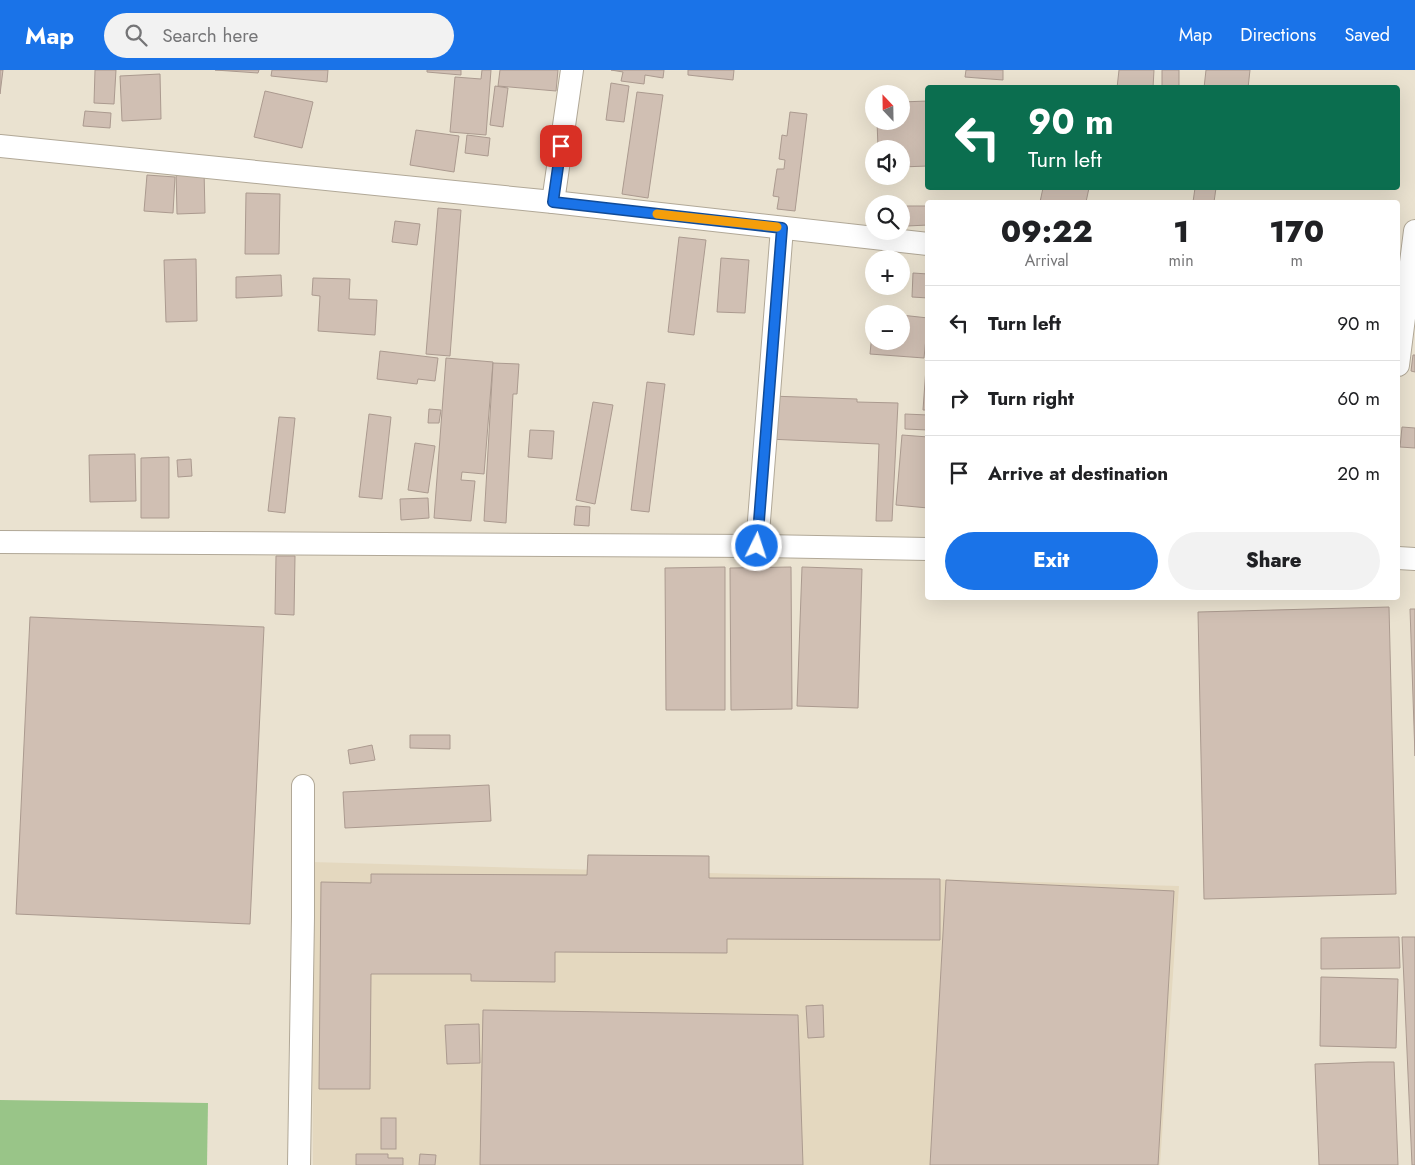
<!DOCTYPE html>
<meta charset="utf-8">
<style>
:root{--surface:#fff;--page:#f2f2f2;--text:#202124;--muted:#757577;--line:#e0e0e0;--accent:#1a73e8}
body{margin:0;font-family:Jost,sans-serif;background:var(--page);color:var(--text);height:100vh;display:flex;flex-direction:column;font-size:19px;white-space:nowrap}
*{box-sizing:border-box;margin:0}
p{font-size:16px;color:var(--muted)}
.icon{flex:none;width:28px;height:28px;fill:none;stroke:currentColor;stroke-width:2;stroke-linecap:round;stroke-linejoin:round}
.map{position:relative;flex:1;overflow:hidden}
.side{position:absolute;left:925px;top:130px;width:475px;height:400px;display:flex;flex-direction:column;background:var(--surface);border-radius:5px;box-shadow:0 5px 20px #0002}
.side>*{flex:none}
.top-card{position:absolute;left:925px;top:15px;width:475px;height:105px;border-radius:5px;box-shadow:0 5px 20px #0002;background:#0b6e4f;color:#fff;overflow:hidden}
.needle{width:32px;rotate:338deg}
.controls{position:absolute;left:865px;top:15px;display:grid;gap:10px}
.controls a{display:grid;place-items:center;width:45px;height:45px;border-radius:50%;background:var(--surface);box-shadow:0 5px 20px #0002;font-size:25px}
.pin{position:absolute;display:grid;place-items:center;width:42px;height:42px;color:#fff;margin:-21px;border-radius:10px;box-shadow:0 2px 8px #0006}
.me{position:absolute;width:55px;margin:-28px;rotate:4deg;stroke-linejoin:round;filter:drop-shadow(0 0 4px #0008)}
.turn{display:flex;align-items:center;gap:18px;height:105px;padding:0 20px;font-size:22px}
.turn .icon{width:65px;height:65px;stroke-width:2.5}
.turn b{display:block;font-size:35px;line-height:42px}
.eta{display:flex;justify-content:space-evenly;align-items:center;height:85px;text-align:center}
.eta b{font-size:30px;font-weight:800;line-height:35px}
.action{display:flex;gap:10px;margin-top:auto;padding:10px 20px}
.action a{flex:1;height:58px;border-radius:30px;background:var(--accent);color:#fff;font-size:20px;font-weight:800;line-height:58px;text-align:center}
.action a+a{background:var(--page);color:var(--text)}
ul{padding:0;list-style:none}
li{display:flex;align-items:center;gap:15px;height:75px;padding:0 20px;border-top:1px solid var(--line)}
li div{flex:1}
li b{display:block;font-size:19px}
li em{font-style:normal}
header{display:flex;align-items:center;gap:30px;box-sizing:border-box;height:70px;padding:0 25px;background:var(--accent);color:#fff}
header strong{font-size:24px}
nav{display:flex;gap:28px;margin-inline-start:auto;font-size:18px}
.search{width:350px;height:45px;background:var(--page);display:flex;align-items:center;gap:12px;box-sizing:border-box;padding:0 18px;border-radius:28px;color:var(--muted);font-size:19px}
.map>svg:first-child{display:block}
.built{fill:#e4d8bf}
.green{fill:#99c588}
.building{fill:#d0bfb3;stroke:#ab9a8f}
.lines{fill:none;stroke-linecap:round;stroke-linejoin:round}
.minor-casing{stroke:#b1a897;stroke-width:24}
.minor{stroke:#fff;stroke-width:22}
.route-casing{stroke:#114b97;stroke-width:12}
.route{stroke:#1a73e8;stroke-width:9}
.slow{stroke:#f59e0b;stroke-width:9}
</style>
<header>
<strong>Map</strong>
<div class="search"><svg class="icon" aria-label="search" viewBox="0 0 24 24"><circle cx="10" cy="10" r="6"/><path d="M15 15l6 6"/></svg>Search here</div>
<nav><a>Map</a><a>Directions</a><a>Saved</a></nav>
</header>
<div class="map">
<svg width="1415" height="1095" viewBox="0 0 1415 1095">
<rect width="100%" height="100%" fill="#eae2d0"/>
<path class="built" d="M311 792 1179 816 1160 1095H313Z"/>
<path class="green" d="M0 1030 208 1033 207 1095H0Z"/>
<g class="building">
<path d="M0 0H3L0 24Z"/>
<path d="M95 0H116L114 34 94 33Z"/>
<path d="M215 0H259L258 3Z"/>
<path d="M272 0H328L327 12 271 6Z"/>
<path d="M427 0H461V5L427 2Z"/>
<path d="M482 0H491L486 65 450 62 455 7 481 9Z"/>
<path d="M500 0H558L556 21 498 16Z"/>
<path d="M611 0H664L663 8 645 5 644 14 621 11 623 2Z"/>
<path d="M688 0H734L733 10 688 5Z"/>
<path d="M966 0H1003V10L965 7Z"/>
<path d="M1119 0H1154L1153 18H1117Z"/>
<rect x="1162" y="0" width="17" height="18"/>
<path d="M1206 0H1250L1248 18H1204Z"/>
<path d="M160 4 161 49 122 51 120 6Z"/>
<path d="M611 13 629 16 624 52 606 50Z"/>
<path d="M495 16 508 18 503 57 490 55Z"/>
<path d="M265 21 313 32 302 78 254 67Z"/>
<path d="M637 22 663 25 648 128 622 124Z"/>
<path d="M928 31V96L901 97V79H898V78H878L877 51H901V32Z"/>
<path d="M85 41 111 43 110 58 83 56Z"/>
<path d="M790 42 807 44 795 141 777 139 779 127 773 126 777 99H784L785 90 779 89 782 65 787 66Z"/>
<path d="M416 60 459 66 454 102 410 95Z"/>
<path d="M467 65 490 68 488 86 465 83Z"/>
<path d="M204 100 205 143 177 144 176 101Z"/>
<path d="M147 105 175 107 173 143 144 141Z"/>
<path d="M1043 118H1089L1086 132H1040Z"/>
<path d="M1195 118H1216L1214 132H1193Z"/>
<path d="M246 123 280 124 279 184H245Z"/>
<path d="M906 136H928V155L907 156Z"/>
<path d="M438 138 461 140 450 286 426 284Z"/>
<path d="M395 151 420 154 417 175 392 172Z"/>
<path d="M679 167 706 170 694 265 668 262Z"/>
<path d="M721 188 749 190 745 243 717 242Z"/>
<path d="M196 189 197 251 166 252 164 190Z"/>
<path d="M913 203 928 204V228L912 227Z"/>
<path d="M281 205 282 226 236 228V207Z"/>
<path d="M313 208 350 209 349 229 377 230 375 265 318 261 320 226 312 225Z"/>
<path d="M874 243 882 244H874V271H901V245L928 248 924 288 870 284Z"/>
<path d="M928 270V340H923Z"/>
<path d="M380 281 438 288 435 311 418 309 417 314 377 309Z"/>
<path d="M1413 285H1415V302L1411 301Z"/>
<path d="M446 288 493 292 484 404 462 402 461 410 475 411 471 451 434 448Z"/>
<path d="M493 293 519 294 517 324H513L506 453 484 451Z"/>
<path d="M647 312 665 314 649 442 631 440Z"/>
<path d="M770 326 857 329V332L898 333 892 451H876L879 374 768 369Z"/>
<path d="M593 332 613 335 595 434 576 430Z"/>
<path d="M429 339 441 340 439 353H428Z"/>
<path d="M369 344 391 347 382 429 359 427Z"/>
<path d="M905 344 928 345V360L905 359Z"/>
<path d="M279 347 295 348 285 443 268 441Z"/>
<path d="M1402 357 1415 358V378L1400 377Z"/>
<path d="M530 360 554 361 552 389 528 387Z"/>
<path d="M902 365 928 367V438L896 435Z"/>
<path d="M415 373 435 376 428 423 408 420Z"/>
<path d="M135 384 136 431 90 432 89 385Z"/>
<path d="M169 387V448H141V388Z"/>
<path d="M191 389 192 406 178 407 177 390Z"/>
<path d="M428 428 429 448 401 450 400 429Z"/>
<path d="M576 436 590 437 589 456 574 455Z"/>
<path d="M276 486H295L294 545 275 544Z"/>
<path d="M725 497V640H666L665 498Z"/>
<path d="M791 497 792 639 731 640 730 498Z"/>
<path d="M802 497 862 499 858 638 797 636Z"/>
<path d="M1389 537 1396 824 1204 829 1198 542Z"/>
<path d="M1410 539H1415V686Z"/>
<path d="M30 547 264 557 250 854 16 844Z"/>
<path d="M410 665H450V679L410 678Z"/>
<path d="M372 675 375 690 350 694 348 680Z"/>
<path d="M489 715 491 751 345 758 343 722Z"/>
<path d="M588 785 709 786V808L940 809V870L727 869V883L555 882V912L471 911V904H371L370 1019H319L321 812 371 813V804L587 805Z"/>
<path d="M946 810 1174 821 1158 1095H930Z"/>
<path d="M1399 867 1400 898 1321 899V868Z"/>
<path d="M1402 867H1415V1095H1412Z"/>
<path d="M1321 907 1398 909 1396 978 1320 976Z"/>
<path d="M823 935 824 967 808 968 806 936Z"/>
<path d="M483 940 798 945 803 1095H480Z"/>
<path d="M479 954 480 993 447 994 445 955Z"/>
<path d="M1368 992H1394L1398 1095H1319L1315 994Z"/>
<rect x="381" y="1048" width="15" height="31"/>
<path d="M356 1084H388V1088H403V1095H356Z"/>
<path d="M420 1084 436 1085 435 1095H419Z"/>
</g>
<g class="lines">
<g class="minor-casing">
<g id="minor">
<path d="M0 76 553 132 928 174"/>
<path d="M553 132 572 0"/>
<path d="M1398 295 1415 161"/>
<path d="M0 472 757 476 928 479"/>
<path d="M757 476 782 158"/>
<path d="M1398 488 1415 489"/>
<path d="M299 1095 303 847V716"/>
</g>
</g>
<use href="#minor" class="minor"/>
</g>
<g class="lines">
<g class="route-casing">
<path id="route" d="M561 76 553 132 782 158 757 476"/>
</g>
<use href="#route" class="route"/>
<path class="slow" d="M657 144 777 157"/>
</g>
</svg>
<div class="controls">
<a><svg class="needle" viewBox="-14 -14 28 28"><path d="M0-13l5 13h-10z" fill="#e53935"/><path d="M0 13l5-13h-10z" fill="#757577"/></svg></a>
<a><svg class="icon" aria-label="sound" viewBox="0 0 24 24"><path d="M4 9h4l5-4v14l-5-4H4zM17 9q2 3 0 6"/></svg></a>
<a><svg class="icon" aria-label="search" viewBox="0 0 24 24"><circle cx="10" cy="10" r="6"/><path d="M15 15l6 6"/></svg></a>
<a>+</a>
<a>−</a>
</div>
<div class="pin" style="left:561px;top:76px;background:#d93025"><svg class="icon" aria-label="arrive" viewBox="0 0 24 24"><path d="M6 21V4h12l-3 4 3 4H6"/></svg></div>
<svg class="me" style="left:757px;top:476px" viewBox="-20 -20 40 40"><circle r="17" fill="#1a73e8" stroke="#fff" stroke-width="3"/><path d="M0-11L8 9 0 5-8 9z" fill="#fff"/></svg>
<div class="top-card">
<div class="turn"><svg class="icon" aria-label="left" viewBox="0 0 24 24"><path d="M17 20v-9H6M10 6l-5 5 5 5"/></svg><div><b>90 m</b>Turn left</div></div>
</div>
<section class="side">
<div class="eta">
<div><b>09:22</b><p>Arrival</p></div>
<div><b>1</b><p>min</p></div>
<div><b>170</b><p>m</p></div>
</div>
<ul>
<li><svg class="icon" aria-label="left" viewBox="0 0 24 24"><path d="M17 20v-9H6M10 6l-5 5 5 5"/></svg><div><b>Turn left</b></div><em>90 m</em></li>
<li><svg class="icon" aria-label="right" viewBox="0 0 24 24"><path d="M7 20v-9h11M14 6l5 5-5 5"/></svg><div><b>Turn right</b></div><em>60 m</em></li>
<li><svg class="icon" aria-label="arrive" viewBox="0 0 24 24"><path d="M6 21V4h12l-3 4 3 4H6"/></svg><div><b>Arrive at destination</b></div><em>20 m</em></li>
</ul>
<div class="action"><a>Exit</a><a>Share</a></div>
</section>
</div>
